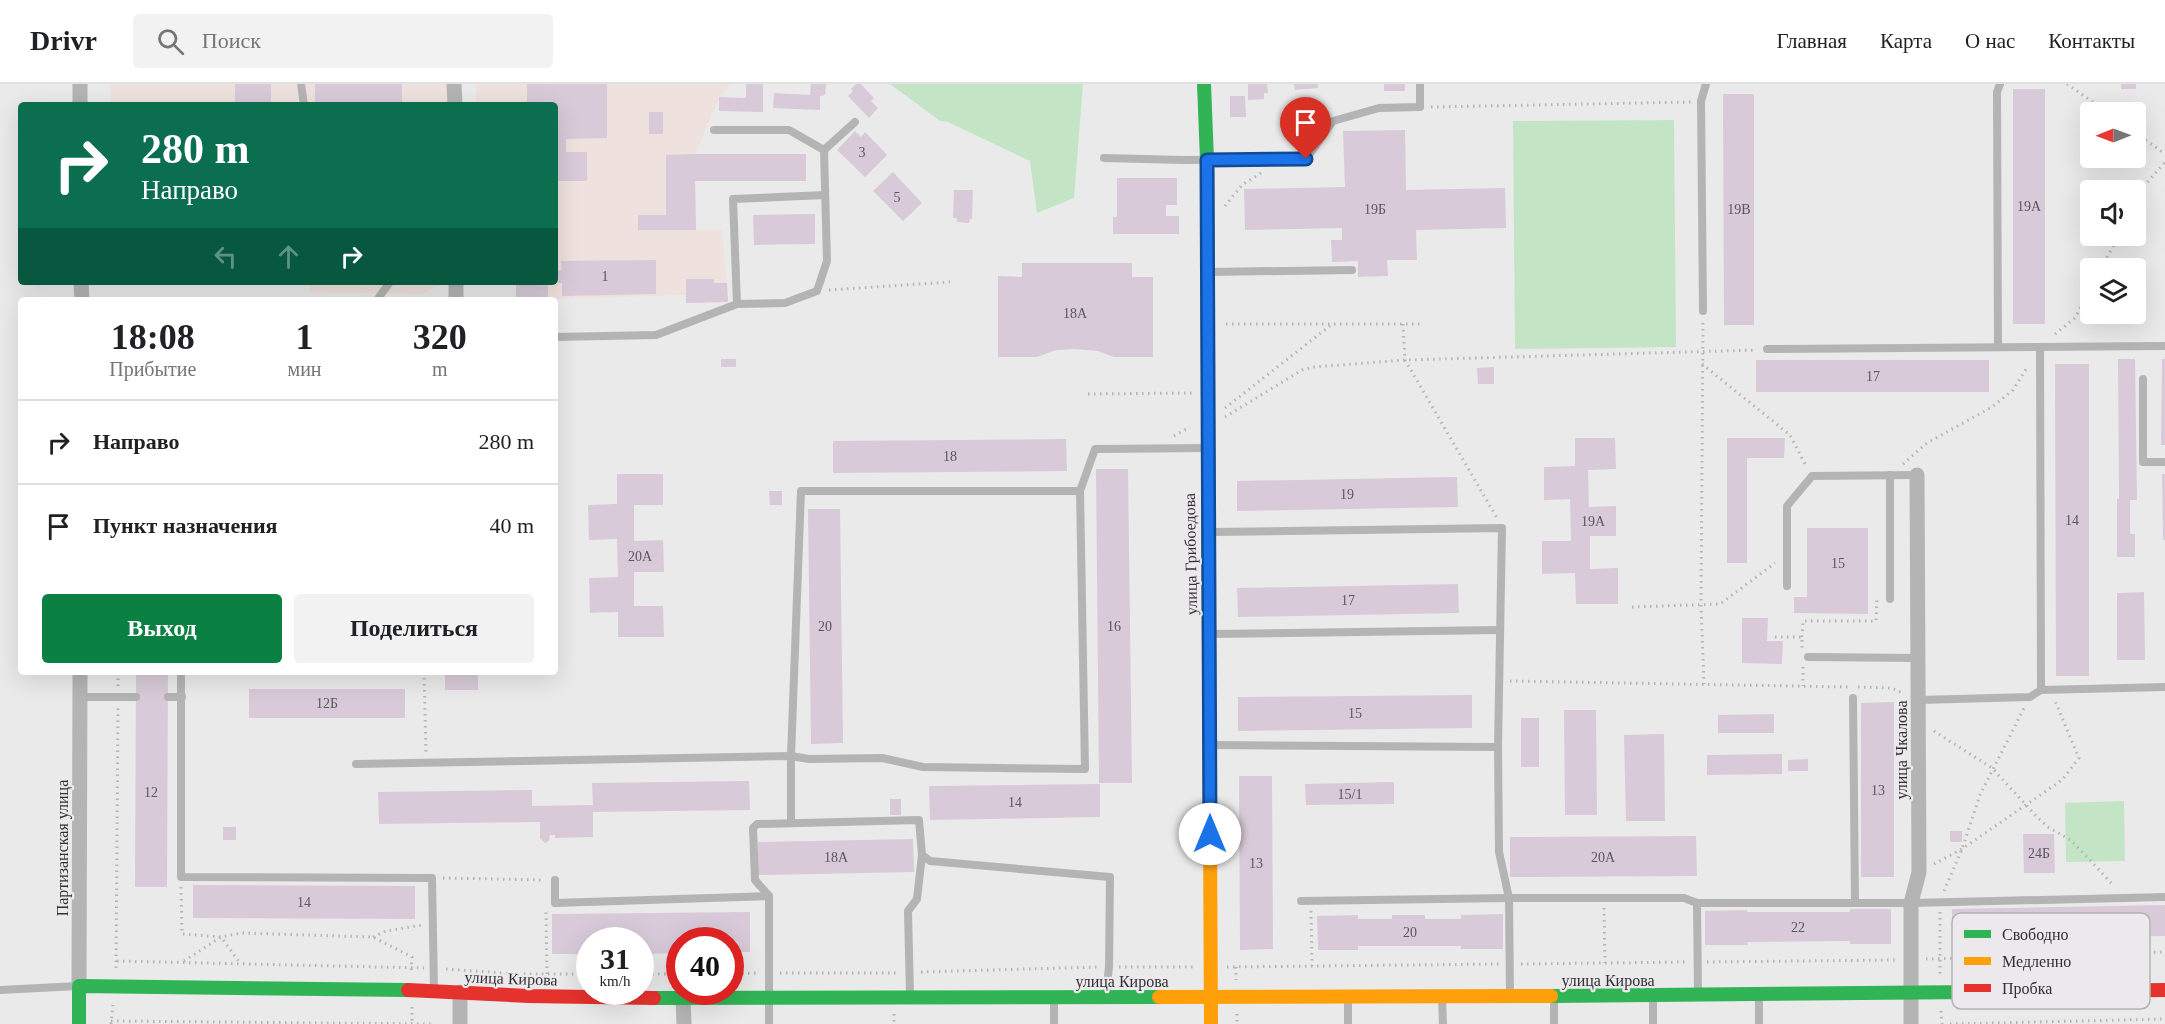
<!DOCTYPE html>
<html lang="ru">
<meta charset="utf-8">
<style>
:root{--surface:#fff;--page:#f2f2f2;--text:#202124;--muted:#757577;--line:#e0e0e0;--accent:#0b8043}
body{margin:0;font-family:"Times New Roman",serif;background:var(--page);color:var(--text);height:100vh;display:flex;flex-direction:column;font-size:22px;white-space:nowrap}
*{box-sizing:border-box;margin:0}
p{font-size:20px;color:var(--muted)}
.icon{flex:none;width:33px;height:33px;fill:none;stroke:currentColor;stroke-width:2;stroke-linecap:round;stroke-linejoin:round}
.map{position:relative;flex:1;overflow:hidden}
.side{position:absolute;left:18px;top:213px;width:540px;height:378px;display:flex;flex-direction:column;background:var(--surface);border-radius:6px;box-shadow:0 6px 24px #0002}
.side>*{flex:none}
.top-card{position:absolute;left:18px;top:18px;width:540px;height:183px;border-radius:6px;box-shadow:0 6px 24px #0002;background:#0b6e4f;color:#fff;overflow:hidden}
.needle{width:39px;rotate:269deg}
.controls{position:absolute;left:2080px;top:18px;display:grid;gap:12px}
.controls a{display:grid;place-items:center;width:66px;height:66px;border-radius:6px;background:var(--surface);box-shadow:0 6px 24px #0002;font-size:30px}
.speed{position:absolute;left:576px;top:843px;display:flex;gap:12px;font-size:30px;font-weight:700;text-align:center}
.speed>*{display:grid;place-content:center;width:78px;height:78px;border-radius:50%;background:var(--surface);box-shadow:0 6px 24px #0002;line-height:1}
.speed small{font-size:15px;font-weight:400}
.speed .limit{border:9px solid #d22;background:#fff;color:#111}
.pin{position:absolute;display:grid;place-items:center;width:51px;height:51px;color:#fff;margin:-62px -26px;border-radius:50% 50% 50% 0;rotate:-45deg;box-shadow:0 0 6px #0007}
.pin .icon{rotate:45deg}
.me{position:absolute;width:66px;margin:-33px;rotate:0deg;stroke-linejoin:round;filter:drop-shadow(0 0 4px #0008)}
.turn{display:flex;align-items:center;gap:21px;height:126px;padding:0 24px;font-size:27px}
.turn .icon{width:78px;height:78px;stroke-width:2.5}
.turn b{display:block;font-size:42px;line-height:51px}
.lanes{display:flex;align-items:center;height:57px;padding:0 24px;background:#0003;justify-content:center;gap:30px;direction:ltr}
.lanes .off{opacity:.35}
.eta{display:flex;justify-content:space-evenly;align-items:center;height:102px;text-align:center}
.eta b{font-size:36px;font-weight:700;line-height:42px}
.action{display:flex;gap:12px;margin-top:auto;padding:12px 24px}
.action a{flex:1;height:69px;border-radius:6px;background:var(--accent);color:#fff;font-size:24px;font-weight:700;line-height:69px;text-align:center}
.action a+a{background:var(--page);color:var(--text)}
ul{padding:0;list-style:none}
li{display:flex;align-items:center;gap:18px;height:84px;padding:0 24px;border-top:2px solid var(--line)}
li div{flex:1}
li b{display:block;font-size:22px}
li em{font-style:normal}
header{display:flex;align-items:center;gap:36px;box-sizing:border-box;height:84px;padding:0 30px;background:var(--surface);border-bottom:2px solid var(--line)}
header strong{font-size:28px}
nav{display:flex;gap:33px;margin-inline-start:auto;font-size:21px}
.search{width:420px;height:54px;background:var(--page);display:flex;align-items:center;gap:15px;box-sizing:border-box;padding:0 21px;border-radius:6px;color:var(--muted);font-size:22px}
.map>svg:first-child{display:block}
.industrial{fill:#efe1dd}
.green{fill:#c3e5c6}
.building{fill:#d8cad8}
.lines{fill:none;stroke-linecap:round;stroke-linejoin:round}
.path{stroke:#b4b4b5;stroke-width:3;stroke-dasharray:1.5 4.5;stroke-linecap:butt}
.lane{stroke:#b4b4b4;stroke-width:8}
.street{stroke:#b4b4b4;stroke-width:15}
.fast{stroke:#30b455;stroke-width:14}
.slow{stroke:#ff9f0a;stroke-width:14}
.jam{stroke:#e5322d;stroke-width:14}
.route-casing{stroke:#114b97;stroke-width:15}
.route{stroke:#1a73e8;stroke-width:10}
.labels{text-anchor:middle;stroke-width:4.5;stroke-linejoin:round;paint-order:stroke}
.number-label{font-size:14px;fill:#5c575c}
.street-label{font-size:16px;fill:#323132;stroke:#ece9ec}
.key{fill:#ece9ec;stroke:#b4b2b4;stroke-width:1.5}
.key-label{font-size:16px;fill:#323132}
</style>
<header>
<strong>Drivr</strong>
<div class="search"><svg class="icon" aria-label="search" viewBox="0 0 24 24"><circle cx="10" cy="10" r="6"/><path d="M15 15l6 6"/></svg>Поиск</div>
<nav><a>Главная</a><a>Карта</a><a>О нас</a><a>Контакты</a></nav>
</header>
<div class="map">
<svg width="2165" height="940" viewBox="0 0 2165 940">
<rect width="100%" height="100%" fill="#ebeaeb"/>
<g class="industrial">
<path d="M110 0H448L449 21H111Z"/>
<path d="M476 0H730L719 14 695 70 696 146H722L728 218 686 219 685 211 516 216V198H555V21H476Z"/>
<path d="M310 198H444L423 210 310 208Z"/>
</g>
<g class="green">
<path d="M890 0H1083L1074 114 1037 129 1030 77 948 38 940 37Z"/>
<path d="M1674 36 1676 263 1515 265 1513 37Z"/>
<path d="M2124 717 2125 777 2066 778 2065 719Z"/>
</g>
<g class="building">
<rect x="235" y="0" width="36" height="21"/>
<rect x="315" y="0" width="87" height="21"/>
<path d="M527 0H607V54L566 55V68H587V97H555V21H527Z"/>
<path d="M746 0H763V28L719 27V13L746 14Z"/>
<path d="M811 0H826L825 11 820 12V26L773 24 774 9 810 11Z"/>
<path d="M856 0H861L874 14 871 17 878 24 869 34 848 12 853 7 851 5Z"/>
<path d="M1248 0H1267L1268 9H1264V15L1248 16Z"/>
<path d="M1294 0H1318V4L1295 6Z"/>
<rect x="1384" y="0" width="21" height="7"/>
<rect x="2121" y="0" width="15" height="5"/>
<rect x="2013" y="5" width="32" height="235"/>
<path d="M1723 10H1754V241H1724Z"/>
<path d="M1230 12H1245L1246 33H1230Z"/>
<rect x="649" y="28" width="14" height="22"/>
<path d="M1405 46 1406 106 1505 104 1506 144 1416 146 1417 176H1387L1388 192 1358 193V177L1332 178 1331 156H1342V144L1245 146 1244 105 1345 103 1343 47Z"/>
<path d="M855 47 861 53 865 48 887 71 865 93 837 66Z"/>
<path d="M695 70H806V97H695L696 146H638V131H666V71Z"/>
<path d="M893 88 922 119 903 137 873 107Z"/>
<path d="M1117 94H1177V121H1166V132H1179V150H1113V133H1117Z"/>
<path d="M954 106H973L972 135H970L969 139 957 138V134H953Z"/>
<path d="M815 130V160L754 161 753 131Z"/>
<path d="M656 176V210L562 212V199H555V187L562 186 561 177Z"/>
<path d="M1022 179H1132V193H1153V273H1114L1098 267 1075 265 1056 266 1037 273H998V192L1022 193Z"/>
<path d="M686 195H714V199H727L728 218 686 219Z"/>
<rect x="516" y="198" width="32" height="18"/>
<rect x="721" y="275" width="15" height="8"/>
<path d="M2118 275H2135L2137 416H2130V450H2135V473H2117V415H2119Z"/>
<path d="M2162 275H2165V361H2161Z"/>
<rect x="1756" y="276" width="233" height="32"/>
<path d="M2055 280H2089V592H2056Z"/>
<path d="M1494 283V300H1478L1477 284Z"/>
<path d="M1575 354H1615L1616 385 1588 386 1589 423 1616 422V452H1590V485L1618 484V520H1576L1575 489 1542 490V457H1571L1570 415 1544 416V383L1575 382Z"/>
<path d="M1727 354H1785L1784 374H1747V479H1727Z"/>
<path d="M1066 355 1067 387 833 389V357Z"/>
<path d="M1096 385H1128L1132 699H1099Z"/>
<path d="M617 390H663V421H634V457L663 456 664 488H634V522H663L664 553H618V528L590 529 589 494 618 493 617 455 589 456 588 421 617 420Z"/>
<path d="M2162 390H2165V456H2163Z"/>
<path d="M1457 393 1458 423 1237 427V397Z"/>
<path d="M769 407H782V421H770Z"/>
<path d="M808 425H840L843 659 811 660Z"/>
<path d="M1807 444H1868V530L1794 529V513H1807Z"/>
<path d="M1458 500 1459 529 1238 533 1237 504Z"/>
<path d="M2144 508 2145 576H2117V509Z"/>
<path d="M1742 534H1768L1767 557H1783L1782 580 1742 579Z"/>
<path d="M136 588H168L167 803H135Z"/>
<rect x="445" y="588" width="33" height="18"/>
<rect x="249" y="605" width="156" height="29"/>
<path d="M1472 611V644L1238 647V613Z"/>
<path d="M1894 618V793H1861V619Z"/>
<path d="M1564 626H1596L1597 731H1565Z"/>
<path d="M1774 630V649H1718V631Z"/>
<rect x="1521" y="634" width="18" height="49"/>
<path d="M1664 650 1665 737H1626L1624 651Z"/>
<path d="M1782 670V690L1707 691V671Z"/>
<path d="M1808 675V687H1788V676Z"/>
<path d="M1239 692H1272L1273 865 1240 866Z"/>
<path d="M749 697 750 726 593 728V753L555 754V751H550L549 757 545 759 540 754V738L379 740 378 708 532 706V722L593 721 592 699Z"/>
<path d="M1394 698V720L1306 721 1305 700Z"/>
<path d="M1100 700V733L930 736 929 702Z"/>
<rect x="890" y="715" width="11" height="16"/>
<rect x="223" y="743" width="13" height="13"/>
<rect x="1950" y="747" width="12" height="11"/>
<path d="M2023 750H2054L2055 789H2024Z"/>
<path d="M1696 752 1697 792 1510 793V753Z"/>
<path d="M913 755 914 788 758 791V758Z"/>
<path d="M193 801 415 802V835L193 834Z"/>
<path d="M2165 821V852L1952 856V825Z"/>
<path d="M1850 825H1891V860H1850V857L1747 858 1748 861H1705V827L1747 826V828H1850Z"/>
<path d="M750 828V868H730V856H680V869L640 870V856H590V870H552V830Z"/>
<path d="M1503 830V865H1461V862H1358V866H1318L1317 832 1358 831V835H1392V831H1425V835H1461V831Z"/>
</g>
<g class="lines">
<g class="path">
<path d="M2067 0 2107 28"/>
<path d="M1431 23 1691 18"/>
<path d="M2136 49 2165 70"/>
<path d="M2136 119 2145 101 2165 78"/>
<path d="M1225 122 1242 101 1264 87"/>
<path d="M2101 184 2119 152"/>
<path d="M829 206 950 198"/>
<path d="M1703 239 1701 521 1704 600"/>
<path d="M1226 240H1422"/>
<path d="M1403 240 1405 276 1497 434"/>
<path d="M2055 250 2075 234 2091 204"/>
<path d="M1702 280 1790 351 1806 382"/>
<path d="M1088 310 1192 309"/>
<path d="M1225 324 1331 241"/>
<path d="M1225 333 1302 286 1313 283 1405 276 1757 266"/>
<path d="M1174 352 1190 343"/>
<path d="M1903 380 1927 359 1992 323 2013 306 2028 282"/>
<path d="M1632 523 1720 520 1775 479"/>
<path d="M1775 553H1802V564"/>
<path d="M1802 553 1803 537H1876L1877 515"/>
<path d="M1803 583V602"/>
<path d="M424 588 426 668"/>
<path d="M1510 597 1848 603"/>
<path d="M118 602V588"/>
<path d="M1858 603 1892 604 1904 610"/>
<path d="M1934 647 1992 684 2038 734 2048 743 2072 757 2114 802"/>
<path d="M1934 780 1962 765 2062 696 2079 674 2055 617"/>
<path d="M443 794 544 796"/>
<path d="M181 803 182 850 221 853 241 849 373 853 412 873 411 889"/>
<path d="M1944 807 1962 765 1980 711 2024 624"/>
<path d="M1604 824 1605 879"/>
<path d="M1311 827 1312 882"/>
<path d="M1940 828V890"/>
<path d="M373 853 386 847 423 841"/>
<path d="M1926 875 2165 868"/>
<path d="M117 877 424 884"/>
<path d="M184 877 221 853 240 879"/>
<path d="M1707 878 1896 876"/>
<path d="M1521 880 1686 878"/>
<path d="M1119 883H1194"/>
<path d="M1227 883 1500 880"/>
<path d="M1236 883V896"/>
<path d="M116 884 118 624"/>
<path d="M446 885 516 890H590"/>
<path d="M921 888 1098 883"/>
<path d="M780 889H900"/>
<path d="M547 890 546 828 548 826"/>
<path d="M640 890H680"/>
<path d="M730 890 759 889"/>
<path d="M412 923V939"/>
<path d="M1941 927 1942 940"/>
<path d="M894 930V940"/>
<path d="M1237 930V940"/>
<path d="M111 937 435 940"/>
<path d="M111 940 113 921"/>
<path d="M1950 940 2165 935"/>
</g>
<g class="lane">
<path d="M301 0 304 21"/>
<path d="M824 66 855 38"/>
<path d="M1104 74 1183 76 1306 75 1333 37 1379 24 1420 23V0"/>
<path d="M1209 188 1352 186"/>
<path d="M377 216 390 198"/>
<path d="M737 220 733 115 825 111"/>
<path d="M1703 227 1701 17 1706 0"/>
<path d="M555 253 656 251 737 220 785 219 817 207 827 177 824 66 789 46H714"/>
<path d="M1998 263 1997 8 2000 0"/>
<path d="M2040 263 2041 606"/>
<path d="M1767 265 2165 262"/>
<path d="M2143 295V378H2165"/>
<path d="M1212 448 1502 444 1498 663 1499 768 1509 814 1510 911"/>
<path d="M1787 502V422L1812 392 1917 391"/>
<path d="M1890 515V391"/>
<path d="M1211 550 1500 546"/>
<path d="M1808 573 1918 574"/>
<path d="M181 588V793L432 794 434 905"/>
<path d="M80 613H136"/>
<path d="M168 613H182"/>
<path d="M1853 614 1855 818"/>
<path d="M1919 616 2030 613 2041 606 2165 603"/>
<path d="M1211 661 1498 663"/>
<path d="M356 680 791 672 809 675 882 674 923 683 1085 685 1080 407 1095 365 1207 364"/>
<path d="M791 739V672L801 407H1080"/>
<path d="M555 796V819L769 812V940"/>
<path d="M769 812 755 796 753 744 757 740 919 736 922 771 930 777 1110 793 1109 883 1106 910"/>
<path d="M1301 817 1509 814H1684L1697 819H1911L2165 813"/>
<path d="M1697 819 1698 910"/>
<path d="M0 906 78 902"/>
<path d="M910 911 908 827 917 815 922 771"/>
<path d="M1759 913V940"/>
<path d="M1054 915V940"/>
<path d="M1442 915 1443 940"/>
<path d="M1554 915V940"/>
<path d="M1653 915V940"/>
<path d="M1348 940V915"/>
</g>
<g class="street">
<path d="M80 0V21"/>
<path d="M454 0 455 21"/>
<path d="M81 198 82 216"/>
<path d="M456 198V216"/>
<path d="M79 902 80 588"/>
<path d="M683 914 684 940"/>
<path d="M460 940V908"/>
<path d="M1911 940V819L1919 788 1917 391"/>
</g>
<g class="fast">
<path d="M1204 0 1207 76 1209 562"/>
<path d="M1551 912 1974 908"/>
<path d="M654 914 1159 913"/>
<path d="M79 940V902L408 906"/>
</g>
<g class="slow">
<path d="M1209 562 1211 940"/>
<path d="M1159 913 1551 912"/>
</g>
<g class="jam">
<path d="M408 906 528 912 654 914"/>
<path d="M1974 908 2165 906"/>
</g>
</g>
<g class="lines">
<g class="route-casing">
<path id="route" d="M1210 750 1207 76 1306 75"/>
</g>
<use href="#route" class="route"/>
</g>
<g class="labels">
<g class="number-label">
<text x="862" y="73">3</text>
<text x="897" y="118">5</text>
<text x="2029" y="127">19А</text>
<text x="1375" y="130">19Б</text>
<text x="1739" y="130">19В</text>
<text x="605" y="197">1</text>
<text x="1075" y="234">18А</text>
<text x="1873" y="297">17</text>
<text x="950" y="377">18</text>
<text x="1347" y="415">19</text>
<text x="2072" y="441">14</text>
<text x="1593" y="442">19А</text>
<text x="640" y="477">20А</text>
<text x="1838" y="484">15</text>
<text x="1348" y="521">17</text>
<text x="825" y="547">20</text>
<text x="1114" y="547">16</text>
<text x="327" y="624">12Б</text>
<text x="1355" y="634">15</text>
<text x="1878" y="711">13</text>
<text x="151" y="713">12</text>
<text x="1350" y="715">15/1</text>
<text x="1015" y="723">14</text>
<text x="2039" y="774">24Б</text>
<text x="836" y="778">18А</text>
<text x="1603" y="778">20А</text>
<text x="1256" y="784">13</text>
<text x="304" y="823">14</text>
<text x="1798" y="848">22</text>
<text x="1410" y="853">20</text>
</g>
<g class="street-label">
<text transform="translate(1190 470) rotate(-91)" y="6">улица Грибоедова</text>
<text transform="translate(1901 666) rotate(-90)" y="6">улица Чкалова</text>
<text transform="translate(62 764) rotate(-90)" y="6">Партизанская улица</text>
<text transform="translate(511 894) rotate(2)" y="6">улица Кирова</text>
<text x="1608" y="902">улица Кирова</text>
<text x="1122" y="903">улица Кирова</text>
</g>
</g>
<rect x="1952" y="829" width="198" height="96" rx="9" class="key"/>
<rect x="1964" y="846" width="27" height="8" fill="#30b455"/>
<rect x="1964" y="873" width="27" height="8" fill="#ff9f0a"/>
<rect x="1964" y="900" width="27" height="8" fill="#e5322d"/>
<g class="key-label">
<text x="2002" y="856">Свободно</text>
<text x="2002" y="883">Медленно</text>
<text x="2002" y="910">Пробка</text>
</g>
</svg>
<div class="controls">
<a><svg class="needle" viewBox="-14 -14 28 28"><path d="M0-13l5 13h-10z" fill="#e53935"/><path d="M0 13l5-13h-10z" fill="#757577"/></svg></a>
<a><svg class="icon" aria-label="sound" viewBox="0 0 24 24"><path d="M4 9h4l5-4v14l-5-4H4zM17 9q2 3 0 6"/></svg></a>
<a><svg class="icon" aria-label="layers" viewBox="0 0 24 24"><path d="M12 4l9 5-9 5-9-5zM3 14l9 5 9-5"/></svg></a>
</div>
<div class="speed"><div>31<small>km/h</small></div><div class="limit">40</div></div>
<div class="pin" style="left:1306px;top:75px;background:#d93025"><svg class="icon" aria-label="arrive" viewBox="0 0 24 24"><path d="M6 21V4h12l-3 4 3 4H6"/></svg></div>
<svg class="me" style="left:1210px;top:750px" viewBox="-20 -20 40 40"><circle r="19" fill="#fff"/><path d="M0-13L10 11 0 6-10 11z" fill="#1a73e8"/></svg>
<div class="top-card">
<div class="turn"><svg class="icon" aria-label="right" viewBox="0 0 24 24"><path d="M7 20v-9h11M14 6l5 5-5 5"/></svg><div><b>280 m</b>Направо</div></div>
<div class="lanes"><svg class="icon off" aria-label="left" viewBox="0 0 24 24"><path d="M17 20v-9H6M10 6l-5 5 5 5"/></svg><svg class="icon off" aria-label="ahead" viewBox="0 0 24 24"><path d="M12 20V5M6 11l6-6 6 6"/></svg><svg class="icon" aria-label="right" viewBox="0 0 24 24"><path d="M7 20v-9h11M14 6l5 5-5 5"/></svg></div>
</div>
<section class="side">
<div class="eta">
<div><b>18:08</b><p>Прибытие</p></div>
<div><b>1</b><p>мин</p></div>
<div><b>320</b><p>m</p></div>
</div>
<ul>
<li><svg class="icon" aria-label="right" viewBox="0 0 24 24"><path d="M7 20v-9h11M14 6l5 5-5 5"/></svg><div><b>Направо</b></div><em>280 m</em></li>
<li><svg class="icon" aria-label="arrive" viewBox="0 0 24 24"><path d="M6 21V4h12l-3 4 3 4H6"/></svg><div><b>Пункт назначения</b></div><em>40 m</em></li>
</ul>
<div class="action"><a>Выход</a><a>Поделиться</a></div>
</section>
</div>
